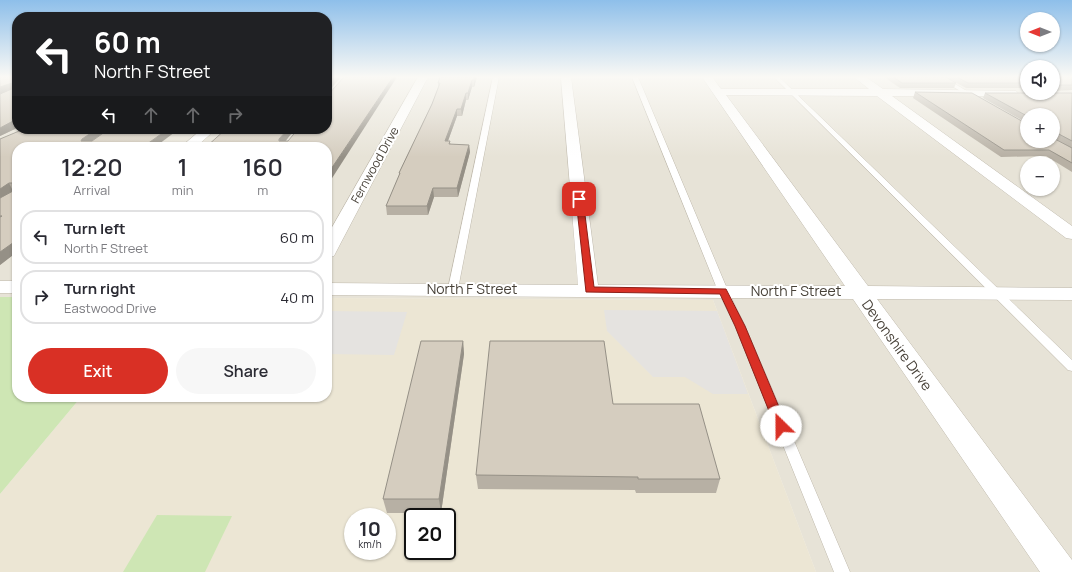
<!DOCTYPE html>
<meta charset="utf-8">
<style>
:root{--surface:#fff;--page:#f7f7f7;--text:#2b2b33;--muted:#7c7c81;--line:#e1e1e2;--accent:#d93025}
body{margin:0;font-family:Manrope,sans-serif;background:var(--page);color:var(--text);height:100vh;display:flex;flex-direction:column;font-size:15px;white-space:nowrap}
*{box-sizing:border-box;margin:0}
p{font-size:13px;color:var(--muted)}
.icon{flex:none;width:22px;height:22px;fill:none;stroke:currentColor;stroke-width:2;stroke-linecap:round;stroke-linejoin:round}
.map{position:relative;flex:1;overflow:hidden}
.sheet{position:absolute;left:12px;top:142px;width:320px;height:260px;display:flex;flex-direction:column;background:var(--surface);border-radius:16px;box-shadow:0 1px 3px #0004}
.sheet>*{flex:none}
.hud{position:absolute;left:12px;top:12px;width:320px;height:122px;border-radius:16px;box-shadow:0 1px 3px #0004;background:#202124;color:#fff;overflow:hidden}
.needle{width:26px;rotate:270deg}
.tools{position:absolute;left:1020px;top:12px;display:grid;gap:8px}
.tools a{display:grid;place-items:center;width:40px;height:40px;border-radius:50%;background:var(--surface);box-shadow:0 1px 3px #0004;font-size:20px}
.speed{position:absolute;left:344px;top:508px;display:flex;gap:8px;font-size:20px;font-weight:700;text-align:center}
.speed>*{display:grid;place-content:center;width:52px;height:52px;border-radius:50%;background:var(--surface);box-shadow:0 1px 3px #0004;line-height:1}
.speed small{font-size:10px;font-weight:400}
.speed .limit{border:2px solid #111;border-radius:6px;background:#fff;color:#111}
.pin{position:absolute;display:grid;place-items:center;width:34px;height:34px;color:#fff;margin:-17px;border-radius:8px;box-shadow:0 2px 6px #0006}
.me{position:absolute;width:44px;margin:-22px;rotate:337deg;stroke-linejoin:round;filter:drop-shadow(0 0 3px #0008)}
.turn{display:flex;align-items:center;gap:14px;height:84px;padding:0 16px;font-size:18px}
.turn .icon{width:52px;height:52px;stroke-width:2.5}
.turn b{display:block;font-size:28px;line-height:34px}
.lanes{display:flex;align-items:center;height:38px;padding:0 16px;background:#0003;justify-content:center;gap:20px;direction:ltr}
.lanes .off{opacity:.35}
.eta{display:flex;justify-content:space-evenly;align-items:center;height:68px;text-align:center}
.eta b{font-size:24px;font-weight:600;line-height:28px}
.cta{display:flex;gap:8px;margin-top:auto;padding:8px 16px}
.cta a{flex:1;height:46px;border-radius:24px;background:var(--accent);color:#fff;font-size:16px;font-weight:600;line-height:46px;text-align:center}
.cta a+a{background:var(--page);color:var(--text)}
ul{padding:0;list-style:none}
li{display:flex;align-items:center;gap:12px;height:54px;margin:0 8px 6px;padding:0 8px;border:2px solid var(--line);border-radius:16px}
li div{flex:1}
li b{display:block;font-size:15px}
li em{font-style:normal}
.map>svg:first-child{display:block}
.residential{fill:#e7e3d7;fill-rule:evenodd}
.education{fill:#ece6d4;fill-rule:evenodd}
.green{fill:#cee6b4}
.parking{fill:#e5e3e0}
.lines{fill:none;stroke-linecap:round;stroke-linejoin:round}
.lane-casing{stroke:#bfb9ac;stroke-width:1}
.street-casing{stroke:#bfb9ac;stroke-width:1}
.lane{fill:#fff;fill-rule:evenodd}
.street{fill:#fff;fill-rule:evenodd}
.wall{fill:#b7b0a4}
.shaded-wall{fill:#959086}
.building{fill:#d5cdbf;stroke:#959086}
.route{fill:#d93025;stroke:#8d1f18}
.labels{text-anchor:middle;stroke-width:4;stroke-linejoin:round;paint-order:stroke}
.far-street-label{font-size:12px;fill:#474138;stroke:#fff}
.street-label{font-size:14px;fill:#474138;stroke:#fff}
</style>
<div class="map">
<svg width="1072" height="572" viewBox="0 0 1072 572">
<rect width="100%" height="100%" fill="#f4f1e9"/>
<path class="residential" d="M0 77H17V129H327V77H1027V93H1053V77H1072V572H816L713 300 327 298V147H17V297H0ZM1027 115H1053V141H1027ZM1027 163H1053V189H1027Z"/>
<path class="education" d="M327 298 713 300 816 572H0V494L81 397H327ZM353 517H387V551H353ZM413 517H447V551H413Z"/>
<g class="green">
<path d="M0 297H17V397H81L0 494Z"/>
<path d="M157 515 232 516 205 572H123Z"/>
</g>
<g class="parking">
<path d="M604 310 717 311 748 394H713L685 377H653L607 331Z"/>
<path d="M327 311 407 312 394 355 327 354Z"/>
</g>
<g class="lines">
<g class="lane-casing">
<g id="lane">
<path d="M493 77H499L458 289 453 292 448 289Z"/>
<path d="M632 77H638L728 291 745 326 850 572H834L735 326 718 291Z"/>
<path d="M774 77H779L1072 360V371L1068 370Z"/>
<path d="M937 77H943L977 97 972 98Z"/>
</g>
</g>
<g class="street-casing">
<g id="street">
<path d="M418 77H428L336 252 334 256 327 258V236Z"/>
<path d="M561 77H571L598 285 845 286 702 77H712L721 89H869L854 77H866L883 89 1016 91 1018 93 1012 96H892L1072 226V239L1066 238 877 96 726 95 868 286 1072 288V300L877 299 1072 560V572H1040L853 299 327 295V283L578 285Z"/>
<path d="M202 129H216L196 147H181Z"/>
<rect x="0" y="281" width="17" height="12"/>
</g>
</g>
<use href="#lane" class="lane"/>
<use href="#street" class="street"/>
</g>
<g class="wall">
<path d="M0 77H17V128L0 136Z"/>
<path d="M440 77H477L474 87H472L468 100H466L462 116H457L448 141 451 144 469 145 470 152 458 197H434L428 215H387L386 206 399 176V173L432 104 438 88V83Z"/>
<path d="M884 77H946L956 83 954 88H900Z"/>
<path d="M946 77H1027V88H966Z"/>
<path d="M1053 77H1072V90L1053 91Z"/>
<path d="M915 92 1027 141 1053 115H1027V123L983 98 985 93H1072V172L1046 156 1001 157 913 98Z"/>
<path d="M0 139 17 147V252L0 265Z"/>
<path d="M463 341 464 354 441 513H387L383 499Z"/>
<path d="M613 404 720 479 716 493H636L635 490 478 489 476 475Z"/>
</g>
<g class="shaded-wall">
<path d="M334 77H341L327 93V85Z"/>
<path d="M393 77H397L327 186V175Z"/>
<path d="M474 77H477L474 87Z"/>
<path d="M472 80V87L468 100V93Z"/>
<path d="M15 82 17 88 0 94V87Z"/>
<path d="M466 93V100L462 116 461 109Z"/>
<path d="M457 109V116L445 149V141Z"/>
<path d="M13 121 17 128 0 136V128Z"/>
<path d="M97 129H109L85 146 81 141 82 139Z"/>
<path d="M168 129H179L155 147H143Z"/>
<path d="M288 129H295L281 147 279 139Z"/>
<path d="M1053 133H1057L1054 139H1053Z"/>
<path d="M469 145 470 152 458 197 457 188Z"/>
<path d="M9 183 13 191 0 199V189Z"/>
<path d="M433 188 434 197 428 215 427 206Z"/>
<path d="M17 240V252L0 265V252Z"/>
<path d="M463 341 464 354 441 513 439 499Z"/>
</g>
<g class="building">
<path d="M0 77H17V121H13L0 128V94L14 88 15 82 0 87Z"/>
<path d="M327 77H334L327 85Z"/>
<path d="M344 77H393L327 175V147H206L226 129H288L279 139V141H288L298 129H327V96Z"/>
<path d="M440 77H474V80H472L468 93H466L461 109H457L445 141H450L449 144 469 145 457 188H433L427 206H386L400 173H399L432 104 440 83H438Z"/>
<path d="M893 77H946L956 83H902Z"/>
<path d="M957 77H1027V83H968Z"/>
<rect x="1053" y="77" width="19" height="8"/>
<path d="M915 92 972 93 1027 124V141H1053V138L1072 148V163L1049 150H1004Z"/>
<path d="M985 93H1072V141L1057 133H1053V115H1027V116Z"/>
<path d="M24 129H97L82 139 81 141H92L109 129H168L143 147H17V240L0 252V217L2 216H0V198L13 191 14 183H9L0 189V139Z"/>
<path d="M421 341H463L439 499H383Z"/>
<path d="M490 341H604L613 404H699L720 479H638V477L476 475Z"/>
</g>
<linearGradient id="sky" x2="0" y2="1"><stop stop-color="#8ebfea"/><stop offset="0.49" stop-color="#faf9f5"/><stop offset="1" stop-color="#faf9f5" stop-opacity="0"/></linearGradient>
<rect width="1072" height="157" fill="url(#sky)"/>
<path class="route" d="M577 197H579L583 199 594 287 726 289 745 326 787 426 786 429 781 431 777 429 775 426 735 326 720 294 586 292 576 199Z"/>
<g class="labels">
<g class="far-street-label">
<text transform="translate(375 165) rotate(-61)" y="4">Fernwood Drive</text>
</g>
<g class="street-label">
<text x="472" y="294">North F Street</text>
<text x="796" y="296">North F Street</text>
<text transform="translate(897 345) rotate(54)" y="5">Devonshire Drive</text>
</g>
</g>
</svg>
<div class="tools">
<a><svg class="needle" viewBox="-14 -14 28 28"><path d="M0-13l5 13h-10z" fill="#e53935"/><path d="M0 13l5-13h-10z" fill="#7c7c81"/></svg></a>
<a><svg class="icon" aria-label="sound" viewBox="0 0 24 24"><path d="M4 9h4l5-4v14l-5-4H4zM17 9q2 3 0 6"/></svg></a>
<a>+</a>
<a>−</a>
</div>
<div class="speed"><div>10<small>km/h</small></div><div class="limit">20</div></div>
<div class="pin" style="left:579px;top:199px;background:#d93025"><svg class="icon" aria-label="arrive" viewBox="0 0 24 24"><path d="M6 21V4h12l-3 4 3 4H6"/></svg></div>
<svg class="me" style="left:781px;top:426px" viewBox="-20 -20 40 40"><circle r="19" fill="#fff"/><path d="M0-13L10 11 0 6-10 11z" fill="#d93025"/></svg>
<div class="hud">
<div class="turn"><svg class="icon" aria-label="left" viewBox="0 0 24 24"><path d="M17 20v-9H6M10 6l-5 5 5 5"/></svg><div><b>60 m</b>North F Street</div></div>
<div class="lanes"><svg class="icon" aria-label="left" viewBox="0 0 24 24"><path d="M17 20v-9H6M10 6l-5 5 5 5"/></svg><svg class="icon off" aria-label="ahead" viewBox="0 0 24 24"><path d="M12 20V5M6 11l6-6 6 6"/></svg><svg class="icon off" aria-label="ahead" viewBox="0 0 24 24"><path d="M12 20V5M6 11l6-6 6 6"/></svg><svg class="icon off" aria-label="right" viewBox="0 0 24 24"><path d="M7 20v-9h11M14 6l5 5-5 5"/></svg></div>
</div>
<section class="sheet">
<div class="eta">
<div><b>12:20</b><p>Arrival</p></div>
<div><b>1</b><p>min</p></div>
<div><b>160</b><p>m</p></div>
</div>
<ul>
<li><svg class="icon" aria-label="left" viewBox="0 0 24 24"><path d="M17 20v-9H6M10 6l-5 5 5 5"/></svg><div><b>Turn left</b><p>North F Street</p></div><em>60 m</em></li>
<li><svg class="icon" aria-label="right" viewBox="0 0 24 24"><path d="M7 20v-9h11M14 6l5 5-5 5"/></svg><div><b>Turn right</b><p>Eastwood Drive</p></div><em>40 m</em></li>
</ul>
<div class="cta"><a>Exit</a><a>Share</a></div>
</section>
</div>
